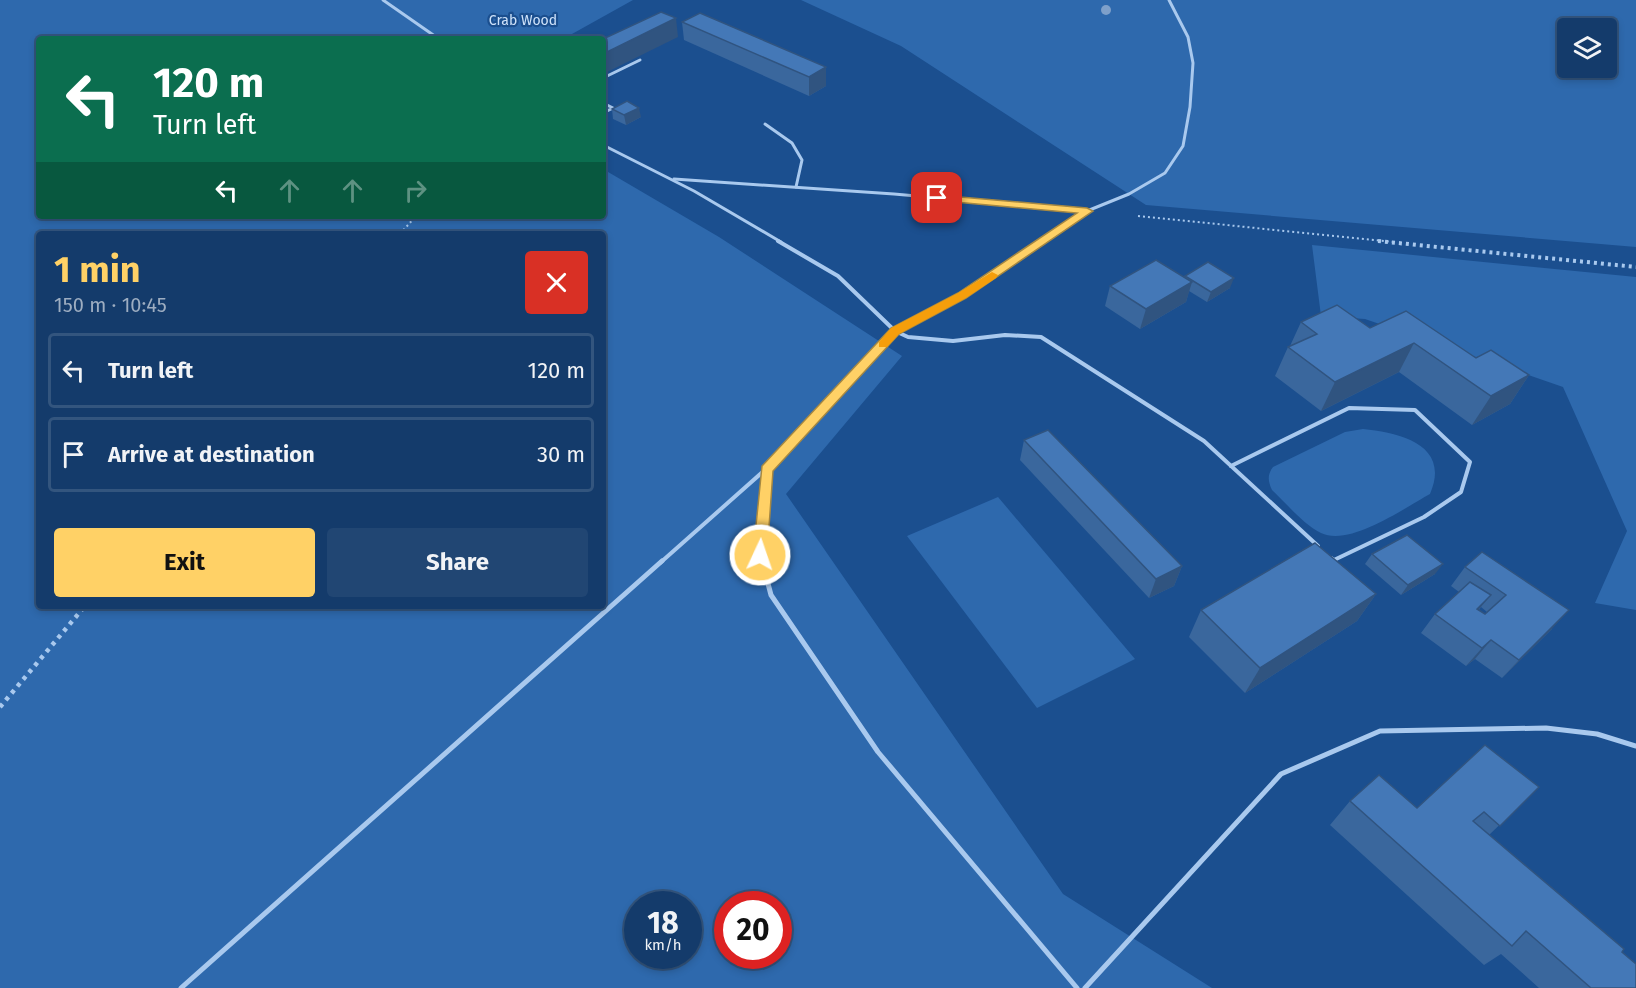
<!DOCTYPE html>
<meta charset="utf-8">
<style>
:root{--surface:#143b6b;--page:#214673;--text:#f1f3f6;--muted:#9dadc1;--line:#33557e;--accent:#ffd166}
body{margin:0;font-family:"Fira Sans",sans-serif;background:var(--page);color:var(--text);height:100vh;display:flex;flex-direction:column;font-size:22px;white-space:nowrap}
*{box-sizing:border-box;margin:0}
p{font-size:20px;color:var(--muted)}
.icon{flex:none;width:33px;height:33px;fill:none;stroke:currentColor;stroke-width:2;stroke-linecap:round;stroke-linejoin:round}
.map{position:relative;flex:1;overflow:hidden}
.details{position:absolute;left:36px;top:231px;width:570px;height:378px;display:flex;flex-direction:column;background:var(--surface);border-radius:6px;box-shadow:0 3px 9px #0003,0 0 0 2px var(--line)}
.details>*{flex:none}
.banner{position:absolute;left:36px;top:36px;width:570px;height:183px;border-radius:6px;box-shadow:0 3px 9px #0003,0 0 0 2px var(--line);background:#0b6e4f;color:#fff;overflow:hidden}
.fabs{position:absolute;left:1557px;top:18px;display:grid;gap:12px}
.fabs a{display:grid;place-items:center;width:60px;height:60px;border-radius:6px;background:var(--surface);box-shadow:0 3px 9px #0003,0 0 0 2px var(--line);font-size:30px}
.speed{position:absolute;left:624px;top:891px;display:flex;gap:12px;font-size:30px;font-weight:700;text-align:center}
.speed>*{display:grid;place-content:center;width:78px;height:78px;border-radius:50%;background:var(--surface);box-shadow:0 3px 9px #0003,0 0 0 2px var(--line);line-height:1}
.speed small{font-size:15px;font-weight:400}
.speed .limit{border:9px solid #d22;background:#fff;color:#111}
.pin{position:absolute;display:grid;place-items:center;width:51px;height:51px;color:#fff;margin:-26px;border-radius:12px;box-shadow:0 3px 9px #0006}
.me{position:absolute;width:66px;margin:-33px;rotate:3deg;stroke-linejoin:round;filter:drop-shadow(0 0 4px #0008)}
.turn{display:flex;align-items:center;gap:21px;height:126px;padding:0 18px;font-size:27px}
.turn .icon{width:78px;height:78px;stroke-width:2.5}
.turn b{display:block;font-size:42px;line-height:51px}
.lanes{display:flex;align-items:center;height:57px;padding:0 18px;background:#0003;justify-content:center;gap:30px;direction:ltr}
.lanes .off{opacity:.35}
.round{display:grid;place-items:center;flex:none;width:63px;height:63px;border-radius:6px;background:var(--page)}
.headline{display:flex;align-items:center;justify-content:space-between;height:102px;padding:0 18px}
h1{font-size:36px;font-weight:700;line-height:45px;color:var(--accent)}
.cta{display:flex;gap:12px;margin-top:auto;padding:12px 18px}
.cta a{flex:1;height:69px;border-radius:6px;background:var(--accent);color:#111;font-size:24px;font-weight:700;line-height:69px;text-align:center}
.cta a+a{background:var(--page);color:var(--text)}
ul{padding:0;list-style:none}
li{display:flex;align-items:center;gap:18px;height:75px;margin:0 12px 9px;padding:0 6px;border:3px solid var(--line);border-radius:6px}
li div{flex:1}
li b{display:block;font-size:22px}
li em{font-style:normal}
.map>svg:first-child{display:block}
.green{fill:#2e69ad;fill-rule:evenodd}
.lines{fill:none;stroke-linecap:round;stroke-linejoin:round}
.path-far2{stroke:#a9c9ee;stroke-width:2;stroke-dasharray:2 3;stroke-linecap:butt}
.path-far1{stroke:#a9c9ee;stroke-width:4;stroke-dasharray:3 4;stroke-linecap:butt}
.path{stroke:#a9c9ee;stroke-width:4.5;stroke-dasharray:4 5;stroke-linecap:butt}
.lane-far2{stroke:#a9c9ee;stroke-width:3}
.lane-far1{stroke:#a9c9ee;stroke-width:4}
.lane{stroke:#a9c9ee;stroke-width:5}
.tree{fill:#7ea0ca}
.wall{fill:#3a679d;fill-rule:evenodd}
.shaded-wall{fill:#305480}
.building{fill:#4478b7;stroke:#305480;stroke-width:1.5}
.route{fill:#ffd166;stroke:#a68842;stroke-width:1.5}
.slow{fill:#f59e0b}
.labels{text-anchor:middle;stroke-width:4.5;stroke-linejoin:round;paint-order:stroke}
.far-park-label{font-size:14px;fill:#cfe3fa;stroke:#1b4f8f}
</style>
<div class="map">
<svg width="1636" height="988" viewBox="0 0 1636 988">
<rect width="100%" height="100%" fill="#1b4f8f"/>
<g class="green">
<path d="M0 0H633L563 39H39V216H603V169L719 237 902 356 786 494 1063 894 1212 988H0ZM39 234H603V606H39ZM638 904H688V956H638ZM728 904H778V956H728Z"/>
<path d="M801 0H1636V247L1146 205 901 46ZM1568 28H1606V68H1568Z"/>
<path d="M1312 245 1636 277V610L1595 603 1627 531 1563 387 1365 319 1321 316Z"/>
<path d="M1363 429C1401 433 1451 445 1430 494 1404 508 1350 547 1321 533 1303 524 1287 504 1272 490 1268 481 1267 475 1273 467L1345 432Z"/>
<path d="M998 497 1135 659 1037 708 907 536Z"/>
</g>
<g class="lines">
<g class="path-far2">
<path d="M1138 216 1393 242"/>
<path d="M400 234 416 216"/>
</g>
<path class="path-far1" d="M1378 241 1636 267"/>
<path class="path" d="M0 707 85 606"/>
<g class="lane-far2">
<path d="M383 0 439 39"/>
<path d="M603 78 640 60"/>
<path d="M603 103 613 108 603 113"/>
<path d="M765 124 792 143 802 160 796 187"/>
<path d="M603 145 694 191 781 242"/>
<path d="M674 179 894 194 1087 211"/>
<path d="M1041 242 1087 211 1129 194 1165 173 1183 146 1190 107 1193 63 1188 37 1169 0"/>
</g>
<g class="lane-far1">
<path d="M778 241 838 276 895 331 908 337 953 341 1005 335 1041 337 1204 441 1318 546"/>
<path d="M1231 466 1349 408 1415 410 1470 462 1461 492 1424 517 1334 560 1331 558"/>
<path d="M660 563 766 469 895 331 962 296 1044 241"/>
<path d="M762 563 760 555 766 469"/>
</g>
<g class="lane">
<path d="M762 561 771 595 878 752 1077 988"/>
<path d="M181 988 662 561"/>
<path d="M1085 988 1281 774 1380 731 1546 728 1597 734 1636 746"/>
</g>
</g>
<circle class="tree" cx="1106" cy="10" r="5"/>
<g class="wall">
<path d="M700 13 826 86 809 96 684 40 682 22Z"/>
<path d="M612 109 641 117 626 125 613 119Z"/>
<path d="M1185 276 1230 288 1207 302 1189 291 1186 302 1140 329 1105 306 1110 286 1184 277Z"/>
<path d="M1301 322 1370 328 1476 358 1529 375 1510 404 1472 425 1399 372 1321 411 1275 376 1288 347 1290 346Z"/>
<path d="M1024 440 1182 566 1174 586 1149 598 1020 460Z"/>
<path d="M1482 552 1552 629 1502 678 1475 659 1466 666 1421 633 1435 614 1459 592 1451 586 1465 567ZM1481 607 1487 612 1485 614 1479 610Z"/>
<path d="M1372 554 1435 574 1401 595 1365 564Z"/>
<path d="M1376 594 1357 621 1245 693 1189 637 1201 610Z"/>
<path d="M1539 787 1489 835 1622 952 1636 988H1539L1501 954 1484 965 1330 825 1350 801 1417 808Z"/>
</g>
<g class="shaded-wall">
<path d="M676 18 678 37 603 74V54Z"/>
<path d="M826 67V86L809 96V77Z"/>
<path d="M639 108 641 117 626 125 624 115Z"/>
<path d="M1234 278 1230 288 1207 302 1211 292Z"/>
<path d="M1192 282 1186 302 1140 329 1146 309Z"/>
<path d="M1414 343 1399 372 1321 411 1335 382Z"/>
<path d="M1529 375 1510 404 1472 425 1491 396Z"/>
<path d="M1443 564 1435 574 1401 595 1408 585Z"/>
<path d="M1182 566 1174 586 1149 598 1156 579Z"/>
<path d="M1376 594 1357 621 1245 693 1260 668Z"/>
<path d="M1491 595 1475 614 1477 609Z"/>
<path d="M1569 610 1552 629 1502 678 1519 660Z"/>
<path d="M1491 640 1475 659 1466 666 1482 648Z"/>
</g>
<g class="building">
<path d="M661 12 676 18 603 54V39Z"/>
<path d="M700 13 826 67 809 77 682 22Z"/>
<path d="M627 101 639 108 624 115 612 109Z"/>
<path d="M1156 260 1192 282 1146 309 1110 286Z"/>
<path d="M1208 262 1234 278 1211 292 1185 276Z"/>
<path d="M1337 305 1370 328 1406 311 1476 358 1491 350 1529 375 1491 396 1414 343 1335 382 1288 347 1317 334 1301 322Z"/>
<path d="M1048 430 1182 566 1156 579 1024 440Z"/>
<path d="M1407 535 1443 564 1408 585 1372 554Z"/>
<path d="M1315 543 1376 594 1260 668 1201 610Z"/>
<path d="M1482 552 1569 610 1519 660 1491 640 1482 648 1435 614 1470 582 1491 595 1477 609 1485 614 1506 595 1465 567Z"/>
<path d="M1485 745 1539 787 1500 826 1484 812 1473 821 1624 949 1622 952 1636 964V988H1591L1526 931 1512 946 1350 801 1379 775 1417 808Z"/>
</g>
<path class="route" d="M937 195 1087 208 1093 211 966 298 899 334 773 471 767 555 765 559H755L753 555 762 466 891 328 958 293 1077 213 933 200 932 198Z"/>
<path class="slow" d="M992 272 998 275 996 278 966 298 899 334 887 347H879V342L891 328 958 293Z"/>
<g class="labels">
<g class="far-park-label">
<text x="523" y="25">Crab Wood</text>
</g>
</g>
</svg>
<div class="fabs">
<a><svg class="icon" aria-label="layers" viewBox="0 0 24 24"><path d="M12 4l9 5-9 5-9-5zM3 14l9 5 9-5"/></svg></a>
</div>
<div class="speed"><div>18<small>km/h</small></div><div class="limit">20</div></div>
<div class="pin" style="left:937px;top:198px;background:#d93025"><svg class="icon" aria-label="arrive" viewBox="0 0 24 24"><path d="M6 21V4h12l-3 4 3 4H6"/></svg></div>
<svg class="me" style="left:760px;top:555px" viewBox="-20 -20 40 40"><circle r="17" fill="#ffd166" stroke="#fff" stroke-width="3"/><path d="M0-11L8 9 0 5-8 9z" fill="#fff"/></svg>
<div class="banner">
<div class="turn"><svg class="icon" aria-label="left" viewBox="0 0 24 24"><path d="M17 20v-9H6M10 6l-5 5 5 5"/></svg><div><b>120 m</b>Turn left</div></div>
<div class="lanes"><svg class="icon" aria-label="left" viewBox="0 0 24 24"><path d="M17 20v-9H6M10 6l-5 5 5 5"/></svg><svg class="icon off" aria-label="ahead" viewBox="0 0 24 24"><path d="M12 20V5M6 11l6-6 6 6"/></svg><svg class="icon off" aria-label="ahead" viewBox="0 0 24 24"><path d="M12 20V5M6 11l6-6 6 6"/></svg><svg class="icon off" aria-label="right" viewBox="0 0 24 24"><path d="M7 20v-9h11M14 6l5 5-5 5"/></svg></div>
</div>
<section class="details">
<div class="headline"><div><h1>1 min</h1><p>150 m · 10:45</p></div><a class="round" style="background:#d93025;color:#fff"><svg class="icon" aria-label="close" viewBox="0 0 24 24"><path d="M6 6l12 12M18 6L6 18"/></svg></a></div>
<ul>
<li><svg class="icon" aria-label="left" viewBox="0 0 24 24"><path d="M17 20v-9H6M10 6l-5 5 5 5"/></svg><div><b>Turn left</b></div><em>120 m</em></li>
<li><svg class="icon" aria-label="arrive" viewBox="0 0 24 24"><path d="M6 21V4h12l-3 4 3 4H6"/></svg><div><b>Arrive at destination</b></div><em>30 m</em></li>
</ul>
<div class="cta"><a>Exit</a><a>Share</a></div>
</section>
</div>
